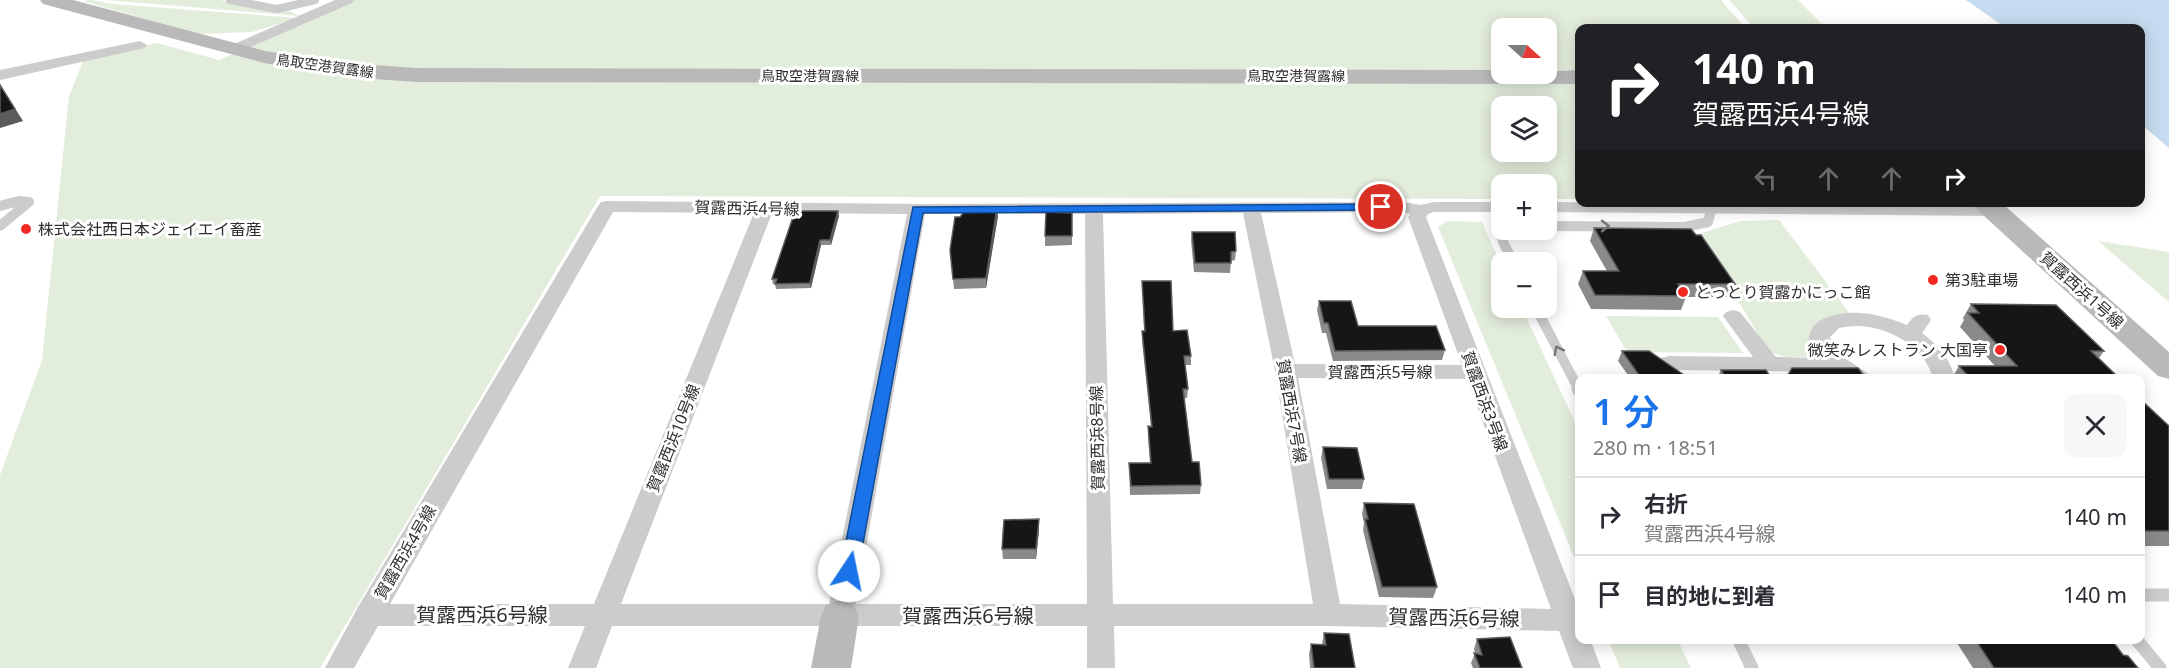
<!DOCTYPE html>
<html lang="ja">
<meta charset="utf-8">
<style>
:root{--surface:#fff;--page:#f7f7f7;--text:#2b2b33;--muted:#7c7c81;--line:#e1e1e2;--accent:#1a73e8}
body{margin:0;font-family:"Noto Sans","Noto Sans JP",sans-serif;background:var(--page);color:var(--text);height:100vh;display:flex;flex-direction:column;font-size:22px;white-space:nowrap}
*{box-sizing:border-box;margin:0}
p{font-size:20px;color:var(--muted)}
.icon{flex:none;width:33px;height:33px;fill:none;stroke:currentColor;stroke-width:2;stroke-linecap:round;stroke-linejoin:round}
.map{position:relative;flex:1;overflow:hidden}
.sheet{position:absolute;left:1575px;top:374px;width:570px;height:270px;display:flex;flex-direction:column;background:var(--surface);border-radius:12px;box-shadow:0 3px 15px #0003}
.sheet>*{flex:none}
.guide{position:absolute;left:1575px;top:24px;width:570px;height:183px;border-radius:12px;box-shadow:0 3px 15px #0003;background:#202124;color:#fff;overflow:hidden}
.needle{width:39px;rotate:111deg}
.fabs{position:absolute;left:1491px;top:18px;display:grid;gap:12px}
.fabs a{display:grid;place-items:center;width:66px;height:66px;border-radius:12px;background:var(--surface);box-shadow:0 3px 15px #0003;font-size:30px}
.pin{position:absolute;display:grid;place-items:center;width:51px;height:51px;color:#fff;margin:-26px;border:3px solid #fff;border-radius:50%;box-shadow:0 2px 6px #0007}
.me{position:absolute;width:66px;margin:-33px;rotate:11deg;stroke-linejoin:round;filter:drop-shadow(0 0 4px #0008)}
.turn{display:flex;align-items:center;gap:21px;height:126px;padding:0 18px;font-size:27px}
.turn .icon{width:78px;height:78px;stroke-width:2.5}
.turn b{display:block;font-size:42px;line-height:51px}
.lanes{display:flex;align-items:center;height:57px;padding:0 18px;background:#0003;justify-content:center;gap:30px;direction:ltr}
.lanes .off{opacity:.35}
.round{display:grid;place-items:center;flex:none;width:63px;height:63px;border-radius:12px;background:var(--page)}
.head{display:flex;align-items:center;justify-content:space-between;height:102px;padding:0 18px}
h1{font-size:36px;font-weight:600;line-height:45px;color:var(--accent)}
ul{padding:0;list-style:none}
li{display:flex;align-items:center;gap:18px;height:78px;padding:0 18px;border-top:2px solid var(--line)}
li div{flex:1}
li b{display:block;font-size:22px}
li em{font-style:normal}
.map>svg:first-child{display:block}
.green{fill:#e3eddc;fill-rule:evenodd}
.water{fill:#c6dbef}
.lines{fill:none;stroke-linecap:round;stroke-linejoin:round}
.lane-far2{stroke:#ccc;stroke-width:8}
.lane-far1{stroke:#ccc;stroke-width:10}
.lane{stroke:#ccc;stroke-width:13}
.street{fill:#ccc;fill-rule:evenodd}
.secondary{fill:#b9b9b9;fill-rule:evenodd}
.wall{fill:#8a8a8a}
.shaded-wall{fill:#5c5c5c}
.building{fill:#161616;stroke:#5c5c5c;stroke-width:1.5}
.oneway{stroke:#767676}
.route{fill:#1a73e8;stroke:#114b97;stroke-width:1.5}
.poi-dot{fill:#f42823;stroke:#fff;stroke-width:2}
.labels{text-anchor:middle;stroke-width:6;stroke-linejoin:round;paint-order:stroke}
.far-street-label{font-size:14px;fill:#2f2f2f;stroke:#fff}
.street-label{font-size:16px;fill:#2f2f2f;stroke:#fff}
.poi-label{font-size:16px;fill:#2f2f2f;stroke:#fff;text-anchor:start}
.near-street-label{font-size:20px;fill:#2f2f2f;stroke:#fff}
</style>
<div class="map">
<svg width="2169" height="668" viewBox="0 0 2169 668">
<rect width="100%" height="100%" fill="#fff"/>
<g class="green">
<path d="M91 0 113 4 298 18 252 32 197 34 83 1Z"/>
<path d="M105 0H220L268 10 290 11 300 16Z"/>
<path d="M354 0H1721L1745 28H1580L1579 199H1547L1546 184H1502L1501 199 600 196 320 668H0V475L42 360 69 96 84 59 157 43 219 60ZM1502 28H1546V74H1502ZM1502 106H1546V152H1502Z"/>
<path d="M1729 0H1798L1826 28H1754Z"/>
<path d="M1779 220 1851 315 1824 319 1815 325 1812 336 1820 357H1784L1768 351 1698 234 1741 221Z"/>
<path d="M1447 221 1482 222 1501 265 1502 308H1522L1579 431V569L1438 227Z"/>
<path d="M2098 241 2169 252V302Z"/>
<path d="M1606 316 1718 317 1743 353 1627 352Z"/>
<path d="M1608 639H1677L1691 668H1620Z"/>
</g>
<path class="water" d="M1966 0H2169V148L2141 124 2140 28H2006Z"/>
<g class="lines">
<path class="lane-far2" d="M230 0 277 9 315 0"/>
<g class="lane-far1">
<path d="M0 206 19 201 29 202 0 226"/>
<path d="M1546 226 1685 227 1708 222 1712 207"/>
<path d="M1506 230 1502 233 1503 242 1513 262"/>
<path d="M1536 308 1579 390"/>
</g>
<g class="lane">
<path d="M1578 389 1580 392"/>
<path d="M2140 595H2169"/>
<path d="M1738 639 1752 668"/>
<path d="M2136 639 2160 668"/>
</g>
<g class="street">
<path d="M335 0H354L352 3 237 53H227L225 50 227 47Z"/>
<path d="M140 41 147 45 145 48 0 80V70Z"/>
<path d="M607 201 925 204 1403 202 1421 205 1434 202H1502V212H1434L1428 214 1426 217 1580 612V639H1590L1601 668H1573L1559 631 1328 626H1114L1115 668H1087V626H612L596 668H568L585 626H378L354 668H325L358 607 598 206 601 202ZM613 212 754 213 594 604H390ZM1403 212 1410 214 1408 217 1462 365 1295 364 1261 213ZM772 213 907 214 829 604H621ZM1243 213 1275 371 1313 604H1113L1103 214ZM925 214H1085L1087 604H856ZM1298 378 1467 379 1551 609 1340 604Z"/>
<path d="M1546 202 1995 206 2001 207 2004 211 2001 215 1995 216 1546 212Z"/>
<path d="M1733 310 1740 312 1776 357 1818 358C1814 352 1808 344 1809 337 1812 315 1844 312 1861 313 1877 314 1892 319 1907 325 1913 316 1917 313 1928 315L1931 320 1922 333C1938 345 1948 356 1954 375L1952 378H1930L1932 375C1921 340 1874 319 1839 328L1830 337 1832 345 1842 356 1867 373 1870 378H1842L1834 372 1669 370 1661 368 1658 363 1661 358 1669 356 1753 357 1723 316 1726 312Z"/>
</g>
<g class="secondary">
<path d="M40 0H73L265 51 345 63 417 68 1502 70V74L1580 70V84L417 82 345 77 264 63 43 4Z"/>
<path d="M1969 202H2000L2004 205 2169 352V379L2158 376Z"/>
<path d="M840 600 854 605 859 616 851 668H811L821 616 826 605Z"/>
</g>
</g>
<g class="wall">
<path d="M838 211 839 216 831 245H821L811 288 776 289 775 284H773L772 279Z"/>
<path d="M1072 213V245L1045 246V236Z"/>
<path d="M998 216 986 288 954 289 950 250Z"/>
<path d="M1594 228 1696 235 1735 284 1729 297H1686L1681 310 1591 309 1578 284 1583 271H1607L1590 241Z"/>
<path d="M1192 232 1236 251 1235 260 1231 261 1230 273 1194 272 1191 240Z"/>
<path d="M1142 281 1173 331 1191 356V365H1185L1188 389 1187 398H1184L1192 462 1201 485 1200 494 1130 495 1129 463H1150L1148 436V426L1151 427 1142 340V331H1144Z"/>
<path d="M1319 301 1358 326 1445 350 1442 360 1333 361 1326 333H1322L1317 310Z"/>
<path d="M1971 304 2104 351 2099 358 2119 378H1952L1959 366H1995L1960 327 1964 320 1963 318Z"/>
<path d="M1622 351 1687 377V378H1630L1618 361Z"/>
<path d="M1721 370 1771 378H1717Z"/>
<path d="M2140 399 2169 426V546H2140Z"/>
<path d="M1323 447 1364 479 1362 489H1327L1321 458Z"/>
<path d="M1364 503 1437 587 1433 598 1379 597 1363 530 1364 523 1362 514Z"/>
<path d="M1039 519V530L1036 559H1003L1002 549Z"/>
<path d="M1324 633 1355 668H1310L1309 654 1311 644H1322Z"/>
<path d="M1477 639 1522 668H1473L1471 663 1475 653 1474 649Z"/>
<path d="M1927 639H2111L2123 655 2138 668H1973L1957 643H1930Z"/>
</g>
<g class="shaded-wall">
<path d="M6 94 23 121 0 128V114Z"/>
<path d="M997 207 998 216 986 288V278Z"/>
<path d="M838 211 839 216 831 245 830 240Z"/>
<path d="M820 240 821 245 811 288 810 283Z"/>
<path d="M1039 519V530L1036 559V549Z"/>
</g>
<g class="building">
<path d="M0 85 15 109 0 114Z"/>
<path d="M972 207H997L986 278 953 279 950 250 955 217H960L964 212 969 213Z"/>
<path d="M800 211H838L830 240H820L810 283 775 284 777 279H772L793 217H799Z"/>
<path d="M1046 212 1072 213V236H1045Z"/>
<path d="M1594 228 1691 229 1696 235H1701L1735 284H1678L1686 296 1595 295 1583 271H1619Z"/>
<path d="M1192 232H1235L1236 251 1231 252V263H1195Z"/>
<path d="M1142 281H1171L1173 331 1187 330 1191 356H1184L1188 389H1183L1192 462H1199L1201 485 1131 486 1129 463H1151L1148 426 1152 427 1142 331H1145Z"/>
<path d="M1319 301H1351L1358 326H1436L1445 350 1335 351 1328 323H1324Z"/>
<path d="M1971 304 2056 305 2104 351H2091L2119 378H1970L1959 366H2017L1968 313H1979Z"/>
<path d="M1622 351H1649L1687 377 1641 378Z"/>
<path d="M1792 368H1858L1866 378H1786Z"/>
<path d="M1721 370H1766L1771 378H1726Z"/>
<path d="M2140 399 2169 426V531H2140Z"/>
<path d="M1323 447 1357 448 1364 479H1329Z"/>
<path d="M1364 503 1414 504 1437 587H1382L1365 519H1368Z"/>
<path d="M1039 519 1036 549H1002L1004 520Z"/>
<path d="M1324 633 1349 634 1355 668H1314L1311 644 1326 645Z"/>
<path d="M1510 637 1522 668H1480L1474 653 1482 655 1477 639Z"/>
<path d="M1975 639H2111L2123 655 2128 656 2138 668H1994Z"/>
</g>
<defs><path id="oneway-chevron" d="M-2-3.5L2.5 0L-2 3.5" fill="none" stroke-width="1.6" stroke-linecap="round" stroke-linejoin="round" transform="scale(1.5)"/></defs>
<g class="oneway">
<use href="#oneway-chevron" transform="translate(1605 226)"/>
<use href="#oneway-chevron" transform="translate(1558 350) rotate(-117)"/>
</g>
<path class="route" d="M1381 204 1385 205V210L923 213 858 571 855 575 849 577 843 575 840 571 913 207Z"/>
<g class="poi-dot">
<circle cx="26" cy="229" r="6"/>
<circle cx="1933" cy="280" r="6"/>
<circle cx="1683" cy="292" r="6"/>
<circle cx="2000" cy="350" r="6"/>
</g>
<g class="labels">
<g class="far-street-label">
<text transform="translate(325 66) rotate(8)" y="5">鳥取空港賀露線</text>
<text x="810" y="81">鳥取空港賀露線</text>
<text x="1296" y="81">鳥取空港賀露線</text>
</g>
<g class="street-label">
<text transform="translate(747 208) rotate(1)" y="6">賀露西浜4号線</text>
<text transform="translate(2082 290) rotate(42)" y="6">賀露西浜1号線</text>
<text x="1380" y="378">賀露西浜5号線</text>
<text transform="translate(1485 401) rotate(70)" y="6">賀露西浜3号線</text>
<text transform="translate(1292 411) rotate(80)" y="6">賀露西浜7号線</text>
<text transform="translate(673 438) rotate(-68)" y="6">賀露西浜10号線</text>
<text transform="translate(1097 438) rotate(-91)" y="6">賀露西浜8号線</text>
<text transform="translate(405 552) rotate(-60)" y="6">賀露西浜4号線</text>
</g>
<g class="poi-label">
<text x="38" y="235">株式会社西日本ジェイエイ畜産</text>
<text x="1945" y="286">第3駐車場</text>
<text x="1695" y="298">とっとり賀露かにっこ館</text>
<text x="1988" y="356" text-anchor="end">微笑みレストラン 大国亭</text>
</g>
<g class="near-street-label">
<text x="482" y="622">賀露西浜6号線</text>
<text x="968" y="623">賀露西浜6号線</text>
<text transform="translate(1454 618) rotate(1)" y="7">賀露西浜6号線</text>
</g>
</g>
</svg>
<div class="fabs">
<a><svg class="needle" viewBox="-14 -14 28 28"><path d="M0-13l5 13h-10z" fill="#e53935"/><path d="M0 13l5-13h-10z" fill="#7c7c81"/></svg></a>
<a><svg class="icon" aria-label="layers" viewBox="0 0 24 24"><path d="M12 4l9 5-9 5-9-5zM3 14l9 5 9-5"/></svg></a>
<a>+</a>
<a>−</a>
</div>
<div class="pin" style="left:1381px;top:207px;background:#d93025"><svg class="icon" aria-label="arrive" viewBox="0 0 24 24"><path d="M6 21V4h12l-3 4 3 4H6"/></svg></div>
<svg class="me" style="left:849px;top:571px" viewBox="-20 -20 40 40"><circle r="19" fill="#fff"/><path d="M0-13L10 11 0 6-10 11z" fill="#1a73e8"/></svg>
<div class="guide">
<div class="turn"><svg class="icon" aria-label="right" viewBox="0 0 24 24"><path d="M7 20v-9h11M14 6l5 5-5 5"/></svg><div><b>140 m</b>賀露西浜4号線</div></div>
<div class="lanes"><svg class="icon off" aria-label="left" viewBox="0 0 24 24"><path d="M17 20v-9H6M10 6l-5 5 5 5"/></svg><svg class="icon off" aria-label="ahead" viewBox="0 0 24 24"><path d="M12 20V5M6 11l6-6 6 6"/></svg><svg class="icon off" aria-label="ahead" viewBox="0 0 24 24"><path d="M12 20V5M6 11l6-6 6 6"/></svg><svg class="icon" aria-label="right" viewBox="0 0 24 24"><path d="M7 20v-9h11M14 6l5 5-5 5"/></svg></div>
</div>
<section class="sheet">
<div class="head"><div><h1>1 分</h1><p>280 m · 18:51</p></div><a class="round"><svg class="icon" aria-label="close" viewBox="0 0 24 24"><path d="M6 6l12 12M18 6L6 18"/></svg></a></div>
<ul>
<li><svg class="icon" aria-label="right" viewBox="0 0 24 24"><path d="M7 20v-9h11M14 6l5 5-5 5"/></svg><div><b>右折</b><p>賀露西浜4号線</p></div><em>140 m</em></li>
<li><svg class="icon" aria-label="arrive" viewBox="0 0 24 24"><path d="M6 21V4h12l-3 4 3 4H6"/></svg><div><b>目的地に到着</b></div><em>140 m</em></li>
</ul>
</section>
</div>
